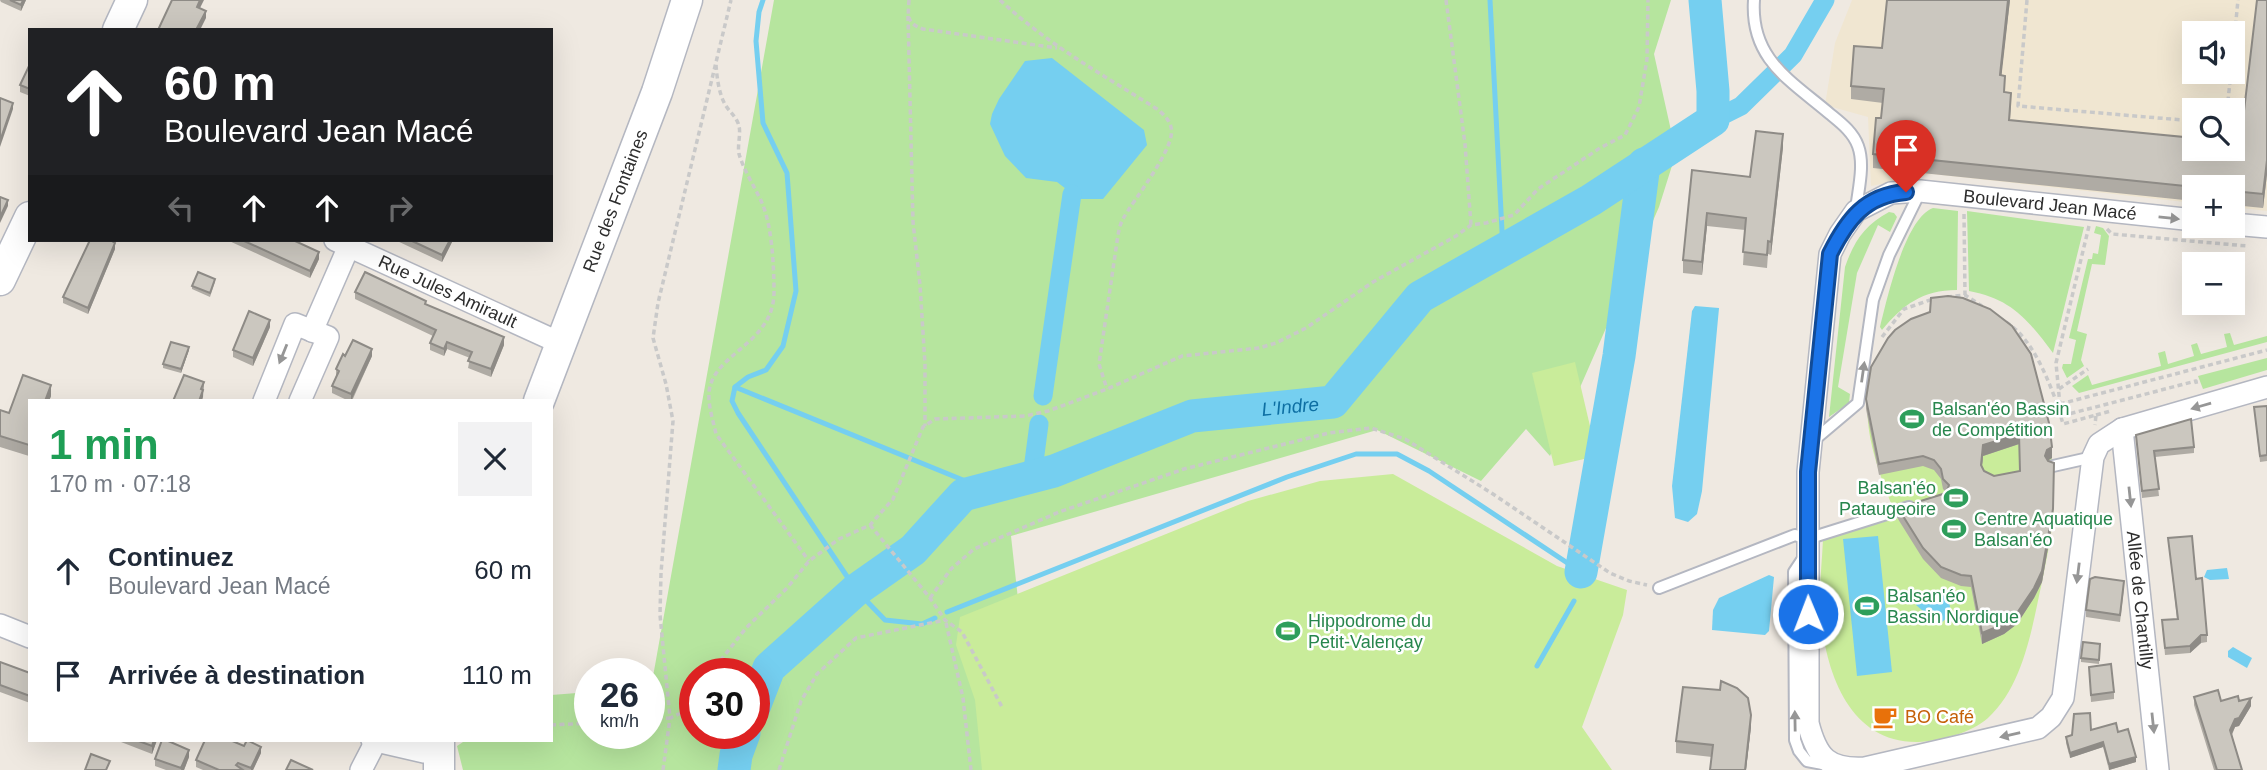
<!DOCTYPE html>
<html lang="fr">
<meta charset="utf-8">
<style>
:root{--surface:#fff;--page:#f2f2f3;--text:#1f2937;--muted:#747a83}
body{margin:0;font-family:Helvetica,sans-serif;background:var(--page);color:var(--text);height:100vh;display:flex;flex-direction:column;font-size:26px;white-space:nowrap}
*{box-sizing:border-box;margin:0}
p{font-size:23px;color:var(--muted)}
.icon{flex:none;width:38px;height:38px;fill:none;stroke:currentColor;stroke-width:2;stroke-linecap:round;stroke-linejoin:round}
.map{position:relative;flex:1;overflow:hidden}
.details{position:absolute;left:28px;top:399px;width:525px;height:343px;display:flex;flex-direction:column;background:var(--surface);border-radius:0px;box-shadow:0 7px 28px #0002}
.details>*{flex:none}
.hud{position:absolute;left:28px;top:28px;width:525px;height:214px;border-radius:0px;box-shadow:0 7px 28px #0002;background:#202124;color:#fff;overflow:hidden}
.controls{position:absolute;left:2182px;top:21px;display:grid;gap:14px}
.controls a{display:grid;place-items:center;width:63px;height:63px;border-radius:0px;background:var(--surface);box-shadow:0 7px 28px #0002;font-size:35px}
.speed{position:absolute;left:574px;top:658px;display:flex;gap:14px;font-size:35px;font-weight:700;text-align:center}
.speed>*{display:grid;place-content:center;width:91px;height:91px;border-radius:50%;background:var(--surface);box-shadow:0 7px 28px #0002;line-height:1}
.speed small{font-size:18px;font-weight:400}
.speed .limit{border:10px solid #d22;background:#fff;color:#111}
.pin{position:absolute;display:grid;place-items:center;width:60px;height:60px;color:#fff;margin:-72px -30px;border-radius:50% 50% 50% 0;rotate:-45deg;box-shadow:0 0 7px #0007}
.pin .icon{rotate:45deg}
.me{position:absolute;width:77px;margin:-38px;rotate:359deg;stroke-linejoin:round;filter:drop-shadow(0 0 5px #0008)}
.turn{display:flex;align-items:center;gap:24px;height:147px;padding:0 21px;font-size:32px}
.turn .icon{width:91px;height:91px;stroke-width:2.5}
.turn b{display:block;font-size:49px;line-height:60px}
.lanes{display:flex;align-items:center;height:66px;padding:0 21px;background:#0003;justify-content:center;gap:35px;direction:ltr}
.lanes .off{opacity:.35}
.round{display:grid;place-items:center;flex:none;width:74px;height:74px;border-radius:0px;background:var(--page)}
.head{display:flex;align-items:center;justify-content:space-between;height:119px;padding:0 21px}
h1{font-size:42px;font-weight:700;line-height:52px;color:#1e9e55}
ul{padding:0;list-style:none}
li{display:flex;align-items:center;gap:21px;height:105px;padding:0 21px}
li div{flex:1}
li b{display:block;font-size:26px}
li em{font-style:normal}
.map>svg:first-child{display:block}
.education{fill:#f0e6d1;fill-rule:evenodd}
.green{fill:#b6e59e;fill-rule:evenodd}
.pitch{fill:#c9ec9a}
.water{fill:#75cff0}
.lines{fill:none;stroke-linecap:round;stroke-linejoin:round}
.stream{stroke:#75cff0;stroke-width:5}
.canal{stroke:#75cff0;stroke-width:19}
.river{stroke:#75cff0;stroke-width:33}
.lane-casing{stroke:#b4b7c1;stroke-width:14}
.street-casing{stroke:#b4b7c1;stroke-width:24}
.secondary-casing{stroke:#b4b7c1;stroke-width:33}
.path{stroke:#c9c9c9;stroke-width:3.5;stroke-dasharray:5 3.5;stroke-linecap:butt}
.lane{stroke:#fff;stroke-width:10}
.street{stroke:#fff;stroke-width:21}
.secondary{stroke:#fff;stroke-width:30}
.wall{fill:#afaba4;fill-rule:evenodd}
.shaded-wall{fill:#8e8b86}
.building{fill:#cbc7bf;stroke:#8e8b86;stroke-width:2;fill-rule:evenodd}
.oneway{fill:#969696}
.route-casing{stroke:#114b97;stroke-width:18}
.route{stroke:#1a73e8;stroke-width:12}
.labels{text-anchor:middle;stroke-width:5;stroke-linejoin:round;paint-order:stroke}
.street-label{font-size:18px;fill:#2e2e2e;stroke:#fff}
.leisure-label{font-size:18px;fill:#27864d;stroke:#fff;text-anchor:start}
.food-label{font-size:18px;fill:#c56008;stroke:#fff;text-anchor:start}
.water-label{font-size:19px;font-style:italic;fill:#0d6fa3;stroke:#fff}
</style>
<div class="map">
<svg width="2267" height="770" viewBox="0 0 2267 770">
<rect width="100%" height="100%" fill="#efe9e1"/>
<path class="education" d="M1852 0H2267V211L2233 207V187H2194V203L1932 174 1871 186 1868 117 1825 105 1835 43ZM2194 33H2233V72H2194ZM2194 110H2233V149H2194Z"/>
<g class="green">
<path d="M774 0H1671L1654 54 1676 153 1659 207 1550 456 1526 429 1481 481 1377 430 1011 536 1037 770H463L457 746 466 740H551V695L590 692V733H649V677L653 676 654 671ZM695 674H754V733H695Z"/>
<path d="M1933 208 1958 211 1957 290C1922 290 1903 305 1882 330L1880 327C1887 299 1905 218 1933 208Z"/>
<path d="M1967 211 2084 227 2053 353C2028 320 2012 299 1969 291Z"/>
<path d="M1889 212 1894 213 1897 217 1890 232 1878 225 1857 273 1838 387 1850 394 1849 403 1829 417 1845 267C1854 241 1865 225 1889 212Z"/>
<path d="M2096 226 2103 228 2109 236 2105 265 2092 264 2077 331 2087 334 2081 360 2084 366 2067 378 2062 368 2063 364H2071L2076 340 2069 338 2088 259H2092L2093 253 2098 254 2101 235 2094 233Z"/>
<path d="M2230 333 2234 345 2267 336V342L2079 393 2072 386 2088 375 2092 385 2161 366 2158 353 2165 351 2168 364 2194 356 2191 345 2197 343 2201 354 2227 347 2224 334Z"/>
<path d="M2267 358V370L2203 389 2198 376Z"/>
</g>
<g class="pitch">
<path d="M1575 362 1597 456 1554 466 1532 373Z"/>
<path d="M1871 378 2049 434C2053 462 2055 490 2053 519 2051 540 2046 561 2042 582 2032 627 2024 685 1988 718 1971 733 1940 741 1918 742 1851 743 1827 676 1821 619 1818 593 1822 565 1823 539L1897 518C1879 473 1859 426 1871 378Z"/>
<path d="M1393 474 1557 566 1627 590 1623 615 1582 727 1612 770H982L975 700 956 645 960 617 1248 501 1320 481Z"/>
</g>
<g class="water">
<path d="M1052 58 1144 130 1147 145 1103 199H1079L1057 182 1026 178 1005 156 990 124 992 114 999 99 1025 61Z"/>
<path d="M1695 306 1719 308 1702 491 1697 514 1688 522 1675 518 1672 486 1692 311Z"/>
<path d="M1878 536 1892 672 1857 676 1843 539Z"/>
<path d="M2227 568 2229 579 2210 580 2204 577 2207 570Z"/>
<path d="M1769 575 1774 577 1769 631 1765 635 1712 630 1713 610 1719 598Z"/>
<path d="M1935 590C1951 597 1956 611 1941 623L1930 617 1916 605 1925 593Z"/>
<path d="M2233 647 2252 658 2247 668 2228 657V651Z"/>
</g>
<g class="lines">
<g class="stream">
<path d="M763 0 759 12 756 41 763 123 787 173 796 291 783 346 766 370 748 377 735 387 732 401 738 413 856 590 885 620 922 624 935 618"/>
<path d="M1490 0 1503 250"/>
<path d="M735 387 985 489"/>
<path d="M947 612 1287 477 1356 454H1397L1429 471 1581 572"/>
<path d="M1537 666 1574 601"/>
</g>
<g class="canal">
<path d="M1713 120 1741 106 1793 55 1825 0"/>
<path d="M1043 396 1072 194"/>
<path d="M1032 477 1039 424"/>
</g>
<g class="river">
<path d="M1581 572 1619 356 1644 164"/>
<path id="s1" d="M754 707 769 668 856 590 913 550 963 495 1054 471 1192 416 1333 402 1420 297 1591 200 1713 120V91L1705 0"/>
<path d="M734 770 736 755 744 733"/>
</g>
<g class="lane-casing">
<g id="lane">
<path d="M1754 0C1750 59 1790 80 1830 114 1841 123 1853 132 1858 146 1865 165 1858 190 1856 210"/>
<path d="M1813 441 1858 403 1873 300 1889 255 1920 192"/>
<path d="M2053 466 2093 457"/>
<path d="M1804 557 1794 572 1795 740 1799 751 1807 761 1828 765"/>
<path d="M1659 588 1795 535 1807 539 1909 507"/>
</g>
</g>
<g class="street-casing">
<g id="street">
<path d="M2194 220 1920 191 1891 193 1856 211 1840 234 1830 254 1808 472V723C1817 758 1828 770 1865 768L2038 728 2051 717 2063 698 2093 457 2099 444 2122 429 2267 387"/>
<path d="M2233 224 2267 227"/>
<path id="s2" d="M335 240 560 343"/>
<path d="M312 331 349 246"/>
<path d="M264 401 295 324 328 337 300 401"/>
<path id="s3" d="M2122 429 2158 770"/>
<path d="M0 625 30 637"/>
<path d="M372 740 424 752 438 742"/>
<path d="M361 770 376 741"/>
</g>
</g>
<g class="secondary-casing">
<g id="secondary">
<path d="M118 30 132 0"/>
<path d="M0 280 30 217"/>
<path id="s4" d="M539 401 657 92 687 0"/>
<path d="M439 740V770"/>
</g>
</g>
<g class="path">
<path d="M909 0C908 16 906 23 923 29L1057 48"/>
<path d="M1000 0C1047 44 1103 75 1157 109 1163 114 1169 119 1171 127 1177 147 1133 200 1123 219 1120 224 1119 230 1118 235L1099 364 1107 389"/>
<path d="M1446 0 1465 144 1471 225"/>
<path d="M2027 0 2018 106 2194 121"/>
<path d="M908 16 913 222 920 285 925 364V426"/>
<path d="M2233 51 2238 0"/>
<path d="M716 65C717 78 719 95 726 106 730 112 735 116 738 123 742 132 737 144 739 154 744 171 755 187 762 203 772 226 774 266 774 292 774 344 713 353 709 392 708 406 713 420 716 434L809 561"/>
<path d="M2227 110 2231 72"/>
<path d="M1964 214 1965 295"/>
<path d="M2089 226 2056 363 2061 416 2196 381 2197 387"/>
<path d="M2107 229 2112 234 2247 246"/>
<path d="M1947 297 1965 295 1982 306"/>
<path d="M2006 322C2033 339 2048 379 2059 409"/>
<path d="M1882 337 1904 309 1933 299"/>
<path d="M2059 389 2088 369"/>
<path d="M2060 404 2267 350"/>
<path d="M2096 415 2111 411"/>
<path d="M2061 417 2063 424 2096 415 2095 425"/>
<path d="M870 525 930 598 945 620 962 632 1002 707"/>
<path d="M930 598 951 569 974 549 1059 512 1184 469 1329 433 1371 428 1405 439 1493 494 1610 573 1629 581 1647 585"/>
<path d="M946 623 963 698 971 770"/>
<path d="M710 674 746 628 787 588 809 561 839 539 870 525 893 499 923 427 935 419 1025 416 1048 411 1107 389 1182 356 1259 348 1276 343 1306 328 1373 282 1456 236 1471 225 1486 223 1514 215 1538 189 1600 148 1625 135 1639 107 1647 59 1648 0"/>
<path d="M649 719 670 718 660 615 661 573 673 421 666 384 653 338 658 303 731 0"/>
<path d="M551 725 590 723"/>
<path d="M663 770 670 718 681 713 695 694"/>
<path d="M779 770 801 701 817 674 856 638 945 620"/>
</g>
<use href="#lane" class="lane"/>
<use href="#street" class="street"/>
<use href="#secondary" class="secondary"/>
</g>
<g class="wall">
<path d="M0 0H26L21 11 1 2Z"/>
<path d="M1887 0H2010L2001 75 2005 93 2011 107 2010 120 2236 142 2242 128 2267 0V174L2263 208 2233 205V187H2194V201L1873 168V154L1881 118 1883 103 1851 99V86L1882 48Z"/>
<path d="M30 64V96L20 92V85Z"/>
<path d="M1783 147 1771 255 1768 254 1767 268 1743 265 1745 230 1707 226 1702 275 1683 273V260L1692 170 1750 177Z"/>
<path d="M227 240H293L319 259 310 278Z"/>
<path d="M395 240H452V242L442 262Z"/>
<path d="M115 242V249L88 314 63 303V297Z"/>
<path d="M215 282 210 297 192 289V286Z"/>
<path d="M355 292 426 305 504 345 491 377 468 368 470 358 447 349 444 356 430 350V343L433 336 355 299Z"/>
<path d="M270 327 253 366 233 357V350Z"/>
<path d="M189 350 181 373 163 368V364Z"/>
<path d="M345 356H372L352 401H349L332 393V386L336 376V369Z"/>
<path d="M1871 367 2052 458 2047 461 2053 520 2042 582 2034 598 2017 624 2004 634 1982 644 1971 587 1961 586 1941 578 1923 559 1898 519V508L1946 492 1943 489 1941 479 1934 470 1923 466 1879 475 1866 409V399ZM2019 444 2020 471 1994 476 1984 471 1982 467 1983 456Z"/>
<path d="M23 375 51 385V396L49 401H30L29 456 0 447V410L9 413Z"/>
<path d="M2267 406V461L2260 462 2254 407Z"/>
<path d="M2136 435 2194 447V453L2155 457 2159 496 2142 498Z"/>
<path d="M2168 538 2196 579 2207 635V642L2201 643 2190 653 2165 655 2162 620 2177 619Z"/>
<path d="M2124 588 2120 622 2086 617V610Z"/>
<path d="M2100 644 2099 664 2081 662V658Z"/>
<path d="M0 662 30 673V703L0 692Z"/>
<path d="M2089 667 2114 692V699L2091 702Z"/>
<path d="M2194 697 2221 701H2239L2251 706 2239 726 2235 727 2232 735 2242 770H2214L2194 705Z"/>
<path d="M1751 727 1746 770H1710L1712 757 1676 753V741Z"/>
<path d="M2091 730 2118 732 2136 762 2109 770 2103 747 2070 758 2066 743V737Z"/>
<path d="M121 740H157L152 754 121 742Z"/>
<path d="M261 753 253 770H203L196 767V760Z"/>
<path d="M189 757 184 770H166L155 766V759Z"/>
</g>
<g class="shaded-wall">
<path d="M23 0H26L21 11V5Z"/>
<path d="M200 0H204L197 14V7Z"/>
<path d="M2008 0H2010L2000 89V75Z"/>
<path d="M206 11V18L200 30H196Z"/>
<path d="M13 103V109L0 147V141Z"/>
<path d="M1783 134V147L1771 255V242Z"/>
<path d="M2267 160V174L2263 208V194Z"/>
<path d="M8 200V206L0 223V217Z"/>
<path d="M1707 213V226L1702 275V262Z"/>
<path d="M450 240H452V242L442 262V255Z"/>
<path d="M115 243V249L88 314V308Z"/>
<path d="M319 252V259L310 278V271Z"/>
<path d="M270 320V327L253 366V358Z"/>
<path d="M504 337V345L491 377V369Z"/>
<path d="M447 342V349L444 356V349Z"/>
<path d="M189 347V350L181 373V369Z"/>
<path d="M372 349V356L351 401V394Z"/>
<path d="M204 382 203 397 202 401H199Z"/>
<path d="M51 385V396L49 401H45Z"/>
<path d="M2019 434V444L1983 456 1981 476 1983 445Z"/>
<path d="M2052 447V458L2047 461 2045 456 2047 450Z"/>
<path d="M2054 463 2053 520 2042 582 2034 598 2017 624 2004 634 1982 644V633Z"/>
<path d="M2201 635V643L2190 653V646Z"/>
<path d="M2251 698V706L2239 726 2235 727 2230 738V730L2235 719Z"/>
<path d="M1751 715V727L1746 770H1745Z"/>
<path d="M154 740H157L152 754V746Z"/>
<path d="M2103 742V747L2070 758V753Z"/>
<path d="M261 747V753L253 770H251V768Z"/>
<path d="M189 750V757L184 770H181Z"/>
<path d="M2136 757V762L2109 770V764Z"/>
</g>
<g class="building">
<path d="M10 0H23L21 5Z"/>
<path d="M172 0H200L197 7 206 11 196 30H158Z"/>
<path d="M1887 0H2008L2000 75 2005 76 2004 92 2011 93 2009 120 2194 138V149H2233V142H2236L2238 127 2242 128 2257 0H2267V160L2263 194 2233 191V187H2195L1873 154 1876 118H1881L1884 89 1851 86 1854 46 1882 48Z"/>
<path d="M30 64V89L20 85Z"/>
<path d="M0 98 13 103 0 141Z"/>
<path d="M1756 131 1783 134 1771 242 1768 241 1767 255 1743 252 1746 218 1707 213 1702 262 1683 260 1692 170 1750 177Z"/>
<path d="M0 197 8 200 0 217Z"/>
<path d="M90 240H113L112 241 115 243 88 308 63 297Z"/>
<path d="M242 240H293L319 252 310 271Z"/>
<path d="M410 240H450L442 255Z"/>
<path d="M198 272 215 279 210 293 192 286Z"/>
<path d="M365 272 426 301 425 304 504 337 491 369 468 361 472 352 447 342 444 349 430 343 436 330 355 292Z"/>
<path d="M1948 296 1963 298 1990 309 2012 326 2031 354 2049 423 2052 447 2047 450 2045 456 2048 461 2054 463 2053 509 2042 571 2034 588 2017 613 2004 624 1982 633 1971 576 1961 575 1941 567 1923 548 1898 508 1943 494 1947 491 1949 485 1943 479 1941 469 1934 460 1923 456 1879 464 1866 399 1871 367 1888 338 1895 330 1911 319 1930 312 1931 298ZM2019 434 2020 471 1994 476 1984 471 1981 465 1983 445Z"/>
<path d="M249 311 270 320 253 358 233 350Z"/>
<path d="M353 340 372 349 351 394 332 386 339 371 336 369 343 354 345 356Z"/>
<path d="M171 342 189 347 181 369 163 364Z"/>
<path d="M23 375 51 385 45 401H30L29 445 0 436V410L9 413Z"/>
<path d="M184 375 204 382 201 389 203 390 199 401H173Z"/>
<path d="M2267 406V455L2260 456 2254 407Z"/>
<path d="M2191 419 2194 447 2154 451 2159 489 2142 491 2136 435Z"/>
<path d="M2192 536 2196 579 2202 578 2207 635H2201L2190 646 2165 648 2162 620 2178 619 2168 538Z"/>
<path d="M2095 577 2124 581 2120 615 2086 610 2090 579Z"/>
<path d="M2083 642 2100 644 2099 660 2081 658Z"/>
<path d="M0 662 30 673V696L0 685Z"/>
<path d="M2111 664 2114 692 2091 695 2089 667Z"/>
<path d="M1721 681 1737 688 1748 698 1751 715 1745 770H1710L1713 745 1676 741 1683 687 1720 690Z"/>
<path d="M2218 690 2221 701 2238 696 2239 701 2251 698 2239 718 2235 719 2230 730 2242 770H2217L2194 697Z"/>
<path d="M2090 713 2091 730 2116 723 2118 732 2128 729 2136 757 2109 764 2103 742 2070 753 2066 737 2072 735 2074 714Z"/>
<path d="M136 740H154L152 746Z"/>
<path d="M162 740H166L189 750 181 768 155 759Z"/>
<path d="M205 740H230L244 746 247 740 261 747 251 768 238 763 236 765 243 770H219L196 760Z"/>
<path d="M91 754 110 761 106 770H85Z"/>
<path d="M291 760 313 770H286Z"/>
</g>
<defs><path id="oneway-solid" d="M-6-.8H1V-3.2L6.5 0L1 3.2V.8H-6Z" transform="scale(1.75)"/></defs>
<g class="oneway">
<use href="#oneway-solid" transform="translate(2169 218) rotate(6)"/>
<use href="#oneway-solid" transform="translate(283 354) rotate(112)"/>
<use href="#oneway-solid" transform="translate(1863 372) rotate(-82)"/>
<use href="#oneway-solid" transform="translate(2201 406) rotate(164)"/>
<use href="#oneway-solid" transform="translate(2130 497) rotate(84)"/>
<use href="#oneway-solid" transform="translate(2078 573) rotate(97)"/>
<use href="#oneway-solid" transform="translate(1795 721) rotate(-91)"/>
<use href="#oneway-solid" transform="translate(2153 723) rotate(84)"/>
<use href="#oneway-solid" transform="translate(2010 735) rotate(167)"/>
</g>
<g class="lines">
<g class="route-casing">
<path id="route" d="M1808 614V472L1830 254C1847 220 1865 195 1906 192"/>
</g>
<use href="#route" class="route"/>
</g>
<defs>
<g id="stadium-bare" transform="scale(1.89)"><path d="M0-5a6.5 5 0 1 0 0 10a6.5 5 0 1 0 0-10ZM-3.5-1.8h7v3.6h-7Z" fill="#2e9e5b" stroke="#fff" stroke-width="2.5" paint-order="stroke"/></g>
<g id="cafe-bare" transform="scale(1.89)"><path d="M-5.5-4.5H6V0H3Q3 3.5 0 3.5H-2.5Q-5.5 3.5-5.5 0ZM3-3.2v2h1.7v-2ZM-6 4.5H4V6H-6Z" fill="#e8710a" stroke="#fff" stroke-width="2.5" paint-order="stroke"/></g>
</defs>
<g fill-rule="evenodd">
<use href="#stadium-bare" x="1912" y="419"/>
<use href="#stadium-bare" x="1956" y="498"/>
<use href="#stadium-bare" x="1954" y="529"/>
<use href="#stadium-bare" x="1867" y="606"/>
<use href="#stadium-bare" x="1288" y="631"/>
<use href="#cafe-bare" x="1885" y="717"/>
</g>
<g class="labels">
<g class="street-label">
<text dy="6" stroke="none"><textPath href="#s4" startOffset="214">Rue des Fontaines</textPath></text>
<text transform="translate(2050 205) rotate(6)" y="6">Boulevard Jean Macé</text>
<text dy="6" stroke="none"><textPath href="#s2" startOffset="124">Rue Jules Amirault</textPath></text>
<text dy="6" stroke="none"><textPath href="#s3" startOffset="172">Allée de Chantilly</textPath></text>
</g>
<g class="leisure-label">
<text x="1932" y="415">Balsan'éo Bassin<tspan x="1932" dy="21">de Compétition</tspan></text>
<text x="1936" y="494" text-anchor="end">Balsan'éo<tspan x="1936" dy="21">Pataugeoire</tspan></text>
<text x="1974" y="525">Centre Aquatique<tspan x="1974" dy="21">Balsan'éo</tspan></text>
<text x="1887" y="602">Balsan'éo<tspan x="1887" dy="21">Bassin Nordique</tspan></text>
<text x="1308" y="627">Hippodrome du<tspan x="1308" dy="21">Petit-Valençay</tspan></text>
</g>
<g class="food-label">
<text x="1905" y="723">BO Café</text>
</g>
<g class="water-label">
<text dy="7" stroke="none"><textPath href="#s1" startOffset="644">L'Indre</textPath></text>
</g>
</g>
</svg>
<div class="controls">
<a><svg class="icon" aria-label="sound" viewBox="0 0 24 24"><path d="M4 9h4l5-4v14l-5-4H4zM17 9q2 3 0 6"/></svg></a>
<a><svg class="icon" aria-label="search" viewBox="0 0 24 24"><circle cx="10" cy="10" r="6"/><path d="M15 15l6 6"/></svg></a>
<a>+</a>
<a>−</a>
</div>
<div class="speed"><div>26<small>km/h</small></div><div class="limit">30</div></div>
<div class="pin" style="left:1906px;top:192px;background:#d93025"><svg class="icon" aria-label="arrive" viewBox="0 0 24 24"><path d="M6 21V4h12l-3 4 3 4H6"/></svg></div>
<svg class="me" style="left:1808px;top:614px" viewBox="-20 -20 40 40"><circle r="17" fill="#1a73e8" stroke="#fff" stroke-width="3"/><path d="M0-11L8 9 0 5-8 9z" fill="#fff"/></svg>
<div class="hud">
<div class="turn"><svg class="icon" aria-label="ahead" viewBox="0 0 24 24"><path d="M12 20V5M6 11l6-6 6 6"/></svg><div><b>60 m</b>Boulevard Jean Macé</div></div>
<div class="lanes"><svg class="icon off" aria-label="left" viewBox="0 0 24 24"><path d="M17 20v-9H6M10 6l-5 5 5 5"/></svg><svg class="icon" aria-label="ahead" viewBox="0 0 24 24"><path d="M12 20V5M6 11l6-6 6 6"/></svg><svg class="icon" aria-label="ahead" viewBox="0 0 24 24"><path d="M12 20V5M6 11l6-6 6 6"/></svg><svg class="icon off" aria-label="right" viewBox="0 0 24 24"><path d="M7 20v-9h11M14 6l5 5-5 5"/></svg></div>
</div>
<section class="details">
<div class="head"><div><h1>1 min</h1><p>170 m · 07:18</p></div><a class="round"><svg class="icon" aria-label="close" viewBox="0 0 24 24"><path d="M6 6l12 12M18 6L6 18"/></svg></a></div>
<ul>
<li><svg class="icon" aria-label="ahead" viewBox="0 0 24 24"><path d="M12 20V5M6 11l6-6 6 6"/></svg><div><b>Continuez</b><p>Boulevard Jean Macé</p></div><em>60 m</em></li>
<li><svg class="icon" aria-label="arrive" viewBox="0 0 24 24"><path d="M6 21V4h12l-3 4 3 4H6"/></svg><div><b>Arrivée à destination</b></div><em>110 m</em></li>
</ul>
</section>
</div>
